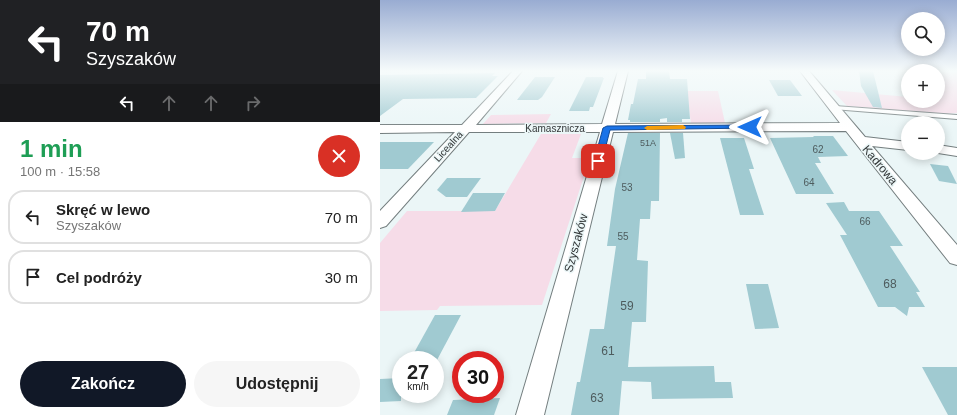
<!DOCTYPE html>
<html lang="pl">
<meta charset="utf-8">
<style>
:root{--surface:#fff;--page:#f6f6f6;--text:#222;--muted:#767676;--line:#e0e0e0;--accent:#111827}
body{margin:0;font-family:Helvetica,sans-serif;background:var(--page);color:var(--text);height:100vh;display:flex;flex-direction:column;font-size:15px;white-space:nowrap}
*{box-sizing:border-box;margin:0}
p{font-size:13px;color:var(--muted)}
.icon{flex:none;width:22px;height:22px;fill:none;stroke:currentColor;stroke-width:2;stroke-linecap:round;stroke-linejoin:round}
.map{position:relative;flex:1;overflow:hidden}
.details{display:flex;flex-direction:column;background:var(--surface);width:380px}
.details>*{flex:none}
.banner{background:#202124;color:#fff;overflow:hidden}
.buttons{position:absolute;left:521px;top:12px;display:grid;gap:8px}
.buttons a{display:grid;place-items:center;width:44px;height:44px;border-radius:50%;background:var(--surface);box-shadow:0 2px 10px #0003;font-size:20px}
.speed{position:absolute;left:12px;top:351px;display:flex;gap:8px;font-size:20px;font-weight:700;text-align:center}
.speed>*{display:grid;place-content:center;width:52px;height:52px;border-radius:50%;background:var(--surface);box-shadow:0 2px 10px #0003;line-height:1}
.speed small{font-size:10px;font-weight:400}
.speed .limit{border:6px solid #d22;background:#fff;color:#111}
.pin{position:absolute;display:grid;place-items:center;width:34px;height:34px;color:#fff;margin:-17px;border-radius:8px;box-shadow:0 2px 6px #0006}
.me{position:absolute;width:44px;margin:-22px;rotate:270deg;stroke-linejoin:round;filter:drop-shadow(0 0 3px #0008)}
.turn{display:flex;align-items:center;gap:14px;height:84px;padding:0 20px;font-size:18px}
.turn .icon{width:52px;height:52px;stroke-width:2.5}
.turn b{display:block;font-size:28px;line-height:34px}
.lanes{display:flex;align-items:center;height:38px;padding:0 20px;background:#0003;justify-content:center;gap:20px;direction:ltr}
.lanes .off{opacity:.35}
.round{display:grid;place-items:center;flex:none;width:42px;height:42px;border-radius:21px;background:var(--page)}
.summary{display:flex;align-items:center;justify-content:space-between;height:68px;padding:0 20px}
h1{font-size:24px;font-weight:700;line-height:30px;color:#1e9e55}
.button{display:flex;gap:8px;margin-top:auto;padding:8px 20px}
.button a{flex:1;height:46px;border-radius:24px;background:var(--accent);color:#fff;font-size:16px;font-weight:700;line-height:46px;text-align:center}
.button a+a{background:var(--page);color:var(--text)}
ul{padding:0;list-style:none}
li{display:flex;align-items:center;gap:12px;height:54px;margin:0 8px 6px;padding:0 12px;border:2px solid var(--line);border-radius:16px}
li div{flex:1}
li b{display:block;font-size:15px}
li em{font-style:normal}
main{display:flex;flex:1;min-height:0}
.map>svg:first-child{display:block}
.green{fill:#f6dce8}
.building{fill:#a0cad1}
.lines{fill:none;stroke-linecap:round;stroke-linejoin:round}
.lane-casing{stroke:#747e7f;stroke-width:2}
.street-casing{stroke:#747e7f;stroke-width:2}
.lane{fill:#fff;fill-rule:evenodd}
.street{fill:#fff;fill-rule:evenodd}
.route{fill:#1a73e8;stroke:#114b97}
.slow{fill:#f59e0b}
.labels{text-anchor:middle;stroke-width:3;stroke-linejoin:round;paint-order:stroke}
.far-number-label{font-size:9px;fill:#4e5c5e}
.far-street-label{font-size:10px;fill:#333738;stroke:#ebf6f7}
.number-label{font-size:10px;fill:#4e5c5e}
.street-label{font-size:12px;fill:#333738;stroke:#ebf6f7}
.near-number-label{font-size:12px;fill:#4e5c5e}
</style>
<main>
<section class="details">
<div class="banner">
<div class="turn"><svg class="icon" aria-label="left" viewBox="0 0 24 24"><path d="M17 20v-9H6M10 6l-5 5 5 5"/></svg><div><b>70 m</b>Szyszaków</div></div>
<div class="lanes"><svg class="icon" aria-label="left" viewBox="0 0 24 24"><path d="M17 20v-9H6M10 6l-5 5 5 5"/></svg><svg class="icon off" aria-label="ahead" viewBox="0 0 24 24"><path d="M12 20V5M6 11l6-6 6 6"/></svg><svg class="icon off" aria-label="ahead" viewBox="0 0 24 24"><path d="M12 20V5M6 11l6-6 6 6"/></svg><svg class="icon off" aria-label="right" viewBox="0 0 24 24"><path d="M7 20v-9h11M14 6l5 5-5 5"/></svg></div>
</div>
<div class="summary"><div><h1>1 min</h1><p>100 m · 15:58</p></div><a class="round" style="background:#d93025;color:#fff"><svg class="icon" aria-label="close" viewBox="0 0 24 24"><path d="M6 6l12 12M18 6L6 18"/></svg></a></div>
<ul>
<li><svg class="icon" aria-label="left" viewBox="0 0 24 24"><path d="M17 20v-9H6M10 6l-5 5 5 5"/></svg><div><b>Skręć w lewo</b><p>Szyszaków</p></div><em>70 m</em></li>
<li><svg class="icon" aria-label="arrive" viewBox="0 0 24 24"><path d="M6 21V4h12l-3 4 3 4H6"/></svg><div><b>Cel podróży</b></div><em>30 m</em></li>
</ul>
<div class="button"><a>Zakończ</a><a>Udostępnij</a></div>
</section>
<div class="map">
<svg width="577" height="415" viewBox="0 0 577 415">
<rect width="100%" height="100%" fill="#ebf6f7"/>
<g class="green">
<path d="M558 71 577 72V113L563 114 467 106 452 90 528 97V101H558Z"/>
<path d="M307 91H338L345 123 311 124Z"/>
<path d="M171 114 166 123 103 124 111 115Z"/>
<path d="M161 134H201L192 158H210L162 305 60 306 57 310 0 311V243L27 211H115Z"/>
</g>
<g class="building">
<path d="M266 71H289L290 79H307L310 119H302V122H287V118L280 119V122H250V120H248L251 104H253L258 79H266Z"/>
<path d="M479 71H493L502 108 493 107 481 86Z"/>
<path d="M115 73 112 76H118L96 98 23 99 0 116V75Z"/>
<path d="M155 77H175L162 97 158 100H137Z"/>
<path d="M206 77H223V78H224L213 107H210L209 111H189Z"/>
<path d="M389 80H410L422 96H398Z"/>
<path d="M248 133H280L279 201H271L270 219H260L257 260 268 261 266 322H252L248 367 334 366 335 382H351L353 398 272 399 271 382 242 381 239 415H191L197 382H200L210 329H224L236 246H227L235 189Z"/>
<path d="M290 133H303L305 158 295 159Z"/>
<path d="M433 136H453L468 156 438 157 441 163H435L454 194H416L390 138 434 137Z"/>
<path d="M340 138H364L374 169H369L384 215H360Z"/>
<path d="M0 142H54L28 169H0Z"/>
<path d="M550 164 568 166 577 184 559 181Z"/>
<path d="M67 178H101L87 197H66L57 190Z"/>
<path d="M93 193H125L115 211 81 212Z"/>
<path d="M464 202 469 211H499L523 246H510L540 292H536L545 307H529L527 316 515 307H498L460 235H467L446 203Z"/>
<path d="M366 284H388L399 328 375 329Z"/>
<path d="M55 315H81L57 360H30Z"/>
<path d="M542 367H577V415H568Z"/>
<path d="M21 378V401L0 402V379Z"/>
<path d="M120 398 114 415H67L73 400Z"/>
</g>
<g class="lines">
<g class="lane-casing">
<path id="lane" d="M455 106 577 115V119L453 109 452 108Z"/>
</g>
<g class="street-casing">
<g id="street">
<path d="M133 71H142L96 125 222 124 238 71H248L235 124 460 123 420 71H429L485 137 528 142V150L492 146 577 245V265L570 263 466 131 233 132 164 415H136L220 132H89L6 226 0 228V211L75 132 0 133V125H82Z"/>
<path d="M558 145 577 148V156L558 153Z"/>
</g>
</g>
<use href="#lane" class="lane"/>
<use href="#street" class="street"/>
</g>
<linearGradient id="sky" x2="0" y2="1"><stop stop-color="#99acd2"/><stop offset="0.55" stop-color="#f6fbfb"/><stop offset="1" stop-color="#f6fbfb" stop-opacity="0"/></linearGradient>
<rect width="577" height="129" fill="url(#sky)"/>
<path class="route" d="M370 125 374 127 373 128 230 130 222 161 218 164 214 161 223 128 227 126Z"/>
<path class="slow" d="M303 125 306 127 305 129 267 130 264 128 267 126Z"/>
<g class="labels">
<g class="far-number-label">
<text x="268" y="146">51A</text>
</g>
<g class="far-street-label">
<text x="175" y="132">Kamasznicza</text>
<text transform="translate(68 146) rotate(-48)" y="4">Licealna</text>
</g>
<g class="number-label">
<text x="438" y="153">62</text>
<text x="429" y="186">64</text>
<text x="247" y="191">53</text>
<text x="485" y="225">66</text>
<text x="243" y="240">55</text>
</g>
<g class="street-label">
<text transform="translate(500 165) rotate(50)" y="4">Kadrowa</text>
<text transform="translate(196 243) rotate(-75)" y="4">Szyszaków</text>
</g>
<g class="near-number-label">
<text x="510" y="288">68</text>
<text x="247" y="310">59</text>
<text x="228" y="355">61</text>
<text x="217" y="402">63</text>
</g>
</g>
</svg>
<div class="buttons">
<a><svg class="icon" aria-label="search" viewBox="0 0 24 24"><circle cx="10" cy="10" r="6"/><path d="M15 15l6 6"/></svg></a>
<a>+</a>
<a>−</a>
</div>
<div class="speed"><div>27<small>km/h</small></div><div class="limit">30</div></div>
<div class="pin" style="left:218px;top:161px;background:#d93025"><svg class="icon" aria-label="arrive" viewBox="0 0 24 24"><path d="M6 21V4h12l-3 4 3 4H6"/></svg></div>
<svg class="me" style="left:370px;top:127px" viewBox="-20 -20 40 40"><path d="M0-17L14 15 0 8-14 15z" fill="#1a73e8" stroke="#fff" stroke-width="4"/></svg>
</div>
</main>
